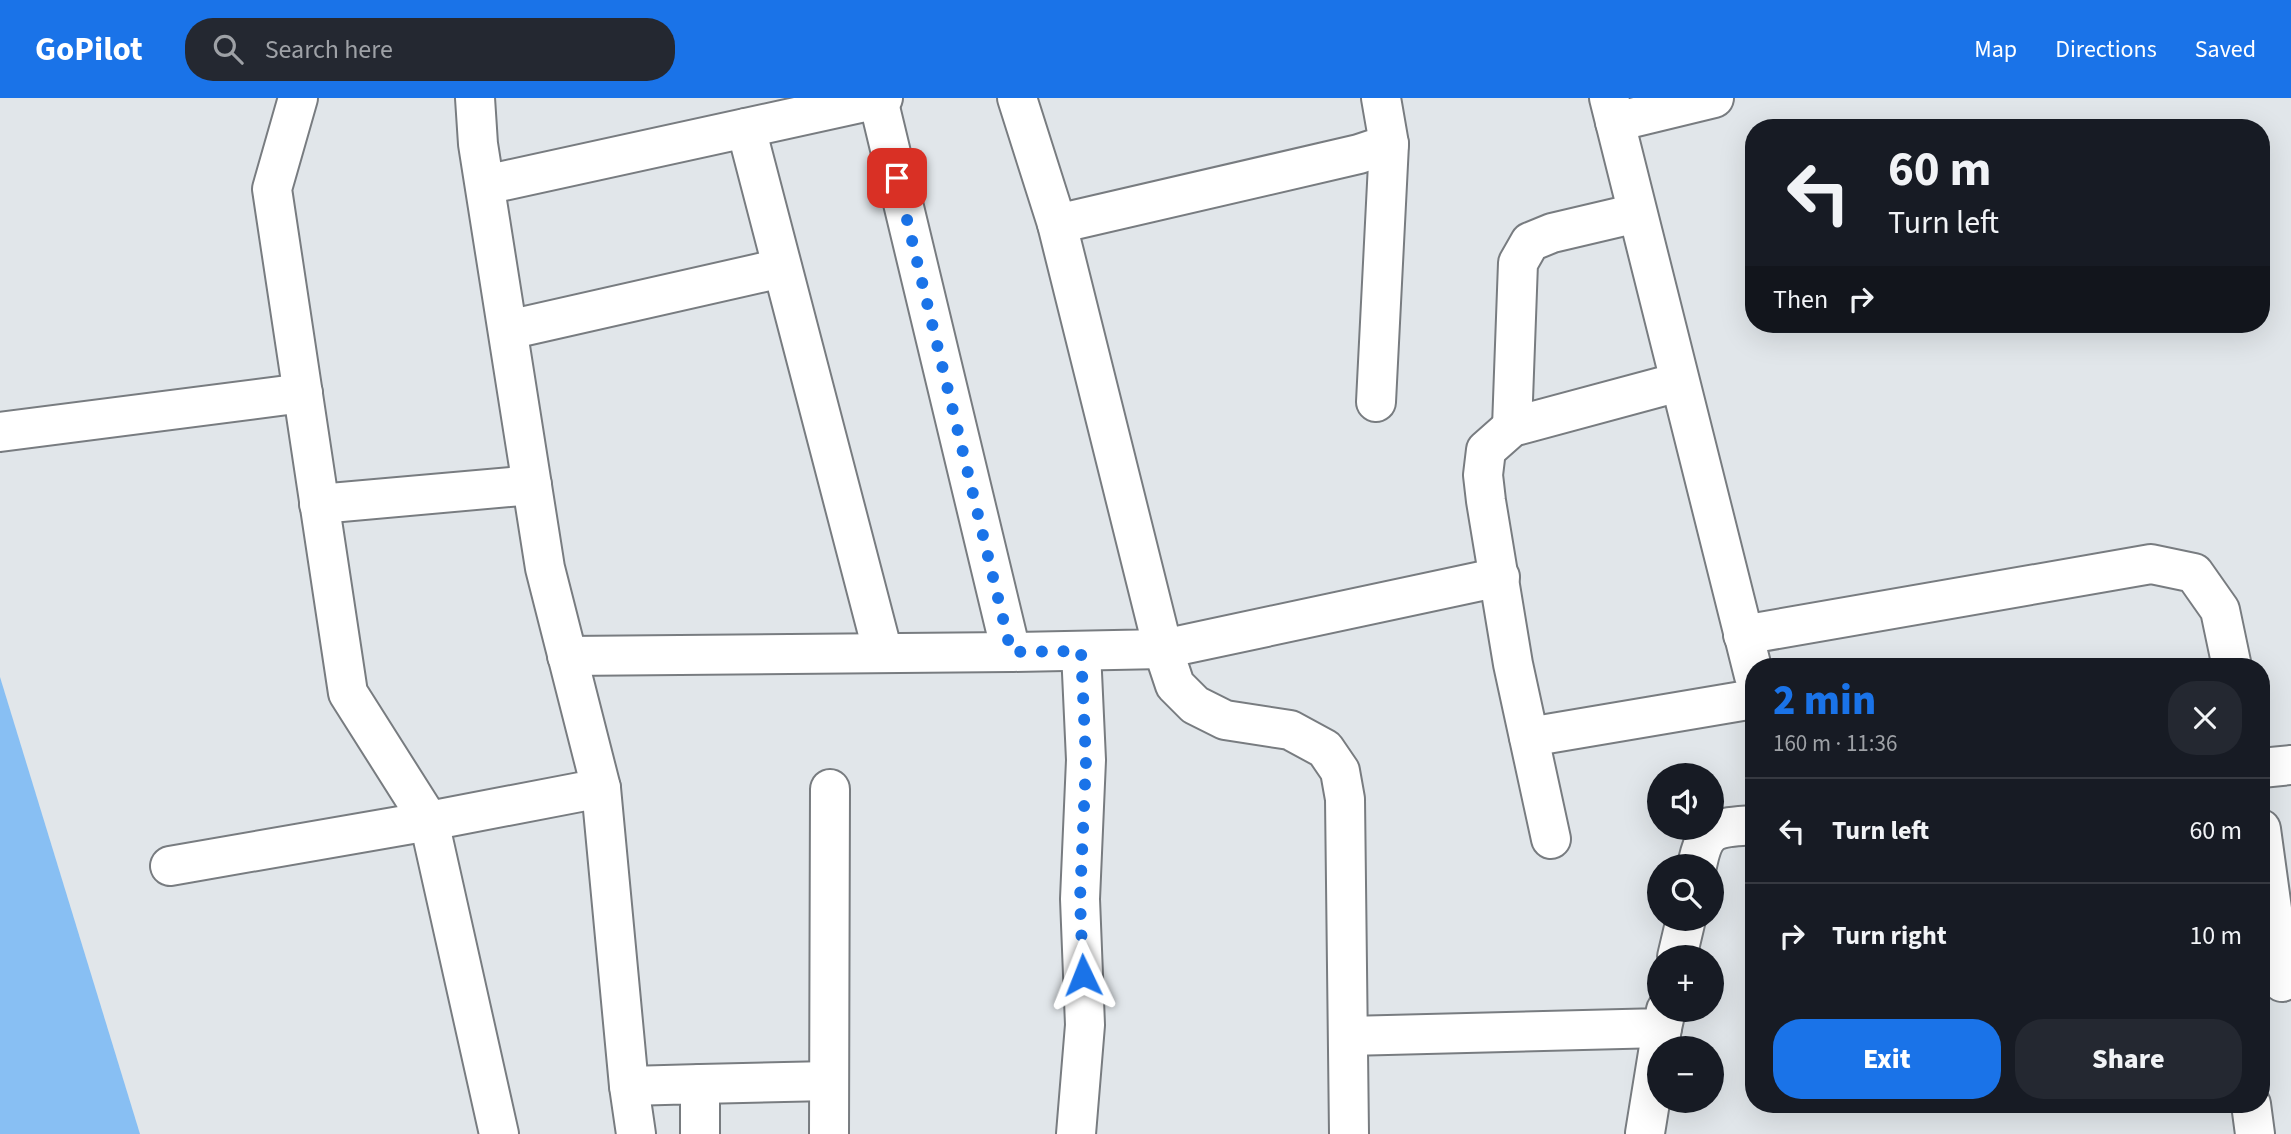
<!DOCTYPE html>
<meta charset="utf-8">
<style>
:root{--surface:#171b24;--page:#242831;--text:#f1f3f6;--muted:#9ea1a6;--line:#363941;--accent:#1a73e8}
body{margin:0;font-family:"Source Sans 3",sans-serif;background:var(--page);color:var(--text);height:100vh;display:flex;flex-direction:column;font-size:26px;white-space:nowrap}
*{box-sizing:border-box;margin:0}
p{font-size:23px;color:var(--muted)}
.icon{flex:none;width:38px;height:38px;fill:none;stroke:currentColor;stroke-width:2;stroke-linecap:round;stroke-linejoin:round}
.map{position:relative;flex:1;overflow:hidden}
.drawer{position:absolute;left:1745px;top:560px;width:525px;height:455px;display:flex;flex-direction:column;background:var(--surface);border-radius:28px;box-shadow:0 7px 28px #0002}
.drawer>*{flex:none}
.guide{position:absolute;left:1745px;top:21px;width:525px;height:214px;border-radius:28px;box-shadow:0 7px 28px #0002;background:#171b24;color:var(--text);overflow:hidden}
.tools{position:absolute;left:1647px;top:665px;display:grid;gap:14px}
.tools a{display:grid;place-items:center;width:77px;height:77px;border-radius:50%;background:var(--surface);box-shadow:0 7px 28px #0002;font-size:35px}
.pin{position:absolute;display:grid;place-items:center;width:60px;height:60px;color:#fff;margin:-30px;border-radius:14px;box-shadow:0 4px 10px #0006}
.me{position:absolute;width:77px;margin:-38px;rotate:358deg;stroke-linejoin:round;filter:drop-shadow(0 0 5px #0008)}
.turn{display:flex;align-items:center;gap:24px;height:147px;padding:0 28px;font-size:32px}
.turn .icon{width:91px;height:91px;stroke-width:2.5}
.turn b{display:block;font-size:49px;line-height:60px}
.then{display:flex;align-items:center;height:66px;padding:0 28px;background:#0003;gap:14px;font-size:26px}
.round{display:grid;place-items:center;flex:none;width:74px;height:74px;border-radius:28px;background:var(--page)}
.summary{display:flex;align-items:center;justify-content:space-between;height:119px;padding:0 28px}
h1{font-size:42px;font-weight:800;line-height:52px;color:var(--accent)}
.primary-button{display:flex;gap:14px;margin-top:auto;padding:14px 28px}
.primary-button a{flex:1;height:80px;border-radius:28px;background:var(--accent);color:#fff;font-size:28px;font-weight:800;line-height:80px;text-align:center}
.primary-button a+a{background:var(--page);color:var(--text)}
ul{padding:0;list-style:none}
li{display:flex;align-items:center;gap:21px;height:105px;padding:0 28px;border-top:2px solid var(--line)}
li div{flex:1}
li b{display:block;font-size:26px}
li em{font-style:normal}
header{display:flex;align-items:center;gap:42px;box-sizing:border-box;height:98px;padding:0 35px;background:var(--accent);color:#fff}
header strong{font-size:33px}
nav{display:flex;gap:38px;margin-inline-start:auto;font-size:24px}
.search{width:490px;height:63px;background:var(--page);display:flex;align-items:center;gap:18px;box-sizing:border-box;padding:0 24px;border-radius:28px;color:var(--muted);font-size:26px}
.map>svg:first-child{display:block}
.green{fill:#88bff3}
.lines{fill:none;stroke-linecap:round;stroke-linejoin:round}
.street-casing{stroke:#787c80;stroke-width:42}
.street{stroke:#fff;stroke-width:38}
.route{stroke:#1a73e8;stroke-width:12;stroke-dasharray:0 21.6}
</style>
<header>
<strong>GoPilot</strong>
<div class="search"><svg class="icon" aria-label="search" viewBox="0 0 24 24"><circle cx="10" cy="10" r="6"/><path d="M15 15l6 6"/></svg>Search here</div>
<nav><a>Map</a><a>Directions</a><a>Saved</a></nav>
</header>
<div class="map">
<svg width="2291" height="1036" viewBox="0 0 2291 1036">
<rect width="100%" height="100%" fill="#e1e6ea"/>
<path class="green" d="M0 579 140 1036H0Z"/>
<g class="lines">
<g class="street-casing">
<g id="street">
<path d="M298 0 272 91 348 595 429 723 499 1036"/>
<path d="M1609 0 1754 578"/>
<path d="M878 1 1011 554"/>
<path d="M1615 24 1714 0"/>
<path d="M746 30 883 555"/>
<path d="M485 87 883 0"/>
<path d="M1057 126 1359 56 1389 46 1381 0"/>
<path d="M508 232 782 170"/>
<path d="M1376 304 1389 46"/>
<path d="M1512 329 1518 165 1530 144 1552 135 1637 115"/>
<path d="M0 334 303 295"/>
<path d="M319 406 532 387"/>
<path d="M1743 537 2151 466 2194 475 2220 512 2232 569"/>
<path d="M567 558 1011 554 1163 551 1057 126 1017 0"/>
<path d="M1529 639 1754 601"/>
<path d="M2261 670 2291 667"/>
<path d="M601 690 629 988 700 986V1036"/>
<path d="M2261 731 2282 884"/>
<path d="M1551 741 1513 566 1486 403 1483 377 1486 352 1512 329 1679 284"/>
<path d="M170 768 429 723 601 690 545 470 478 46 475 0"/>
<path d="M1697 768C1705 728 1715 730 1754 727"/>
<path d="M1677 859 1686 821"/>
<path d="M1348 938 1662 930 1666 912"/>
<path d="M700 986 829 983"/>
<path d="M629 988 636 1036"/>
<path d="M2251 1006 2255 1036"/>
<path d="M1645 1035 1662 930"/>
<path d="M829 1036 830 691"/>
<path d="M1076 1036 1085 927 1080 801 1086 662 1081 553"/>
<path d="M1349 1036 1345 701 1340 673 1325 651 1290 632 1225 622 1195 607 1175 587 1163 551 1500 479"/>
</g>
</g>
<use href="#street" class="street"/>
</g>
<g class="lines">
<path class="route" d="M897 80 1011 554 1081 553 1086 663 1080 801 1083 877"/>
</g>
</svg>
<div class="tools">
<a><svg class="icon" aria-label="sound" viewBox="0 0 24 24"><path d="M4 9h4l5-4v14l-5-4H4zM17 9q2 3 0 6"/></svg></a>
<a><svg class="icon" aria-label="search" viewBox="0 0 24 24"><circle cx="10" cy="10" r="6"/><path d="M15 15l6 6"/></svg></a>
<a>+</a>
<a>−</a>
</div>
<div class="pin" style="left:897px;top:80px;background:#d93025"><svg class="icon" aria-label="arrive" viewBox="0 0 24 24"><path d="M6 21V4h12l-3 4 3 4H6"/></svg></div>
<svg class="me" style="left:1083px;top:877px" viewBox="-20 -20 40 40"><path d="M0-17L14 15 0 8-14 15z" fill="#1a73e8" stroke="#fff" stroke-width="4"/></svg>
<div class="guide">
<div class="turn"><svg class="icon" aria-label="left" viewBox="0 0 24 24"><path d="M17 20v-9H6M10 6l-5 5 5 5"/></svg><div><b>60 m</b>Turn left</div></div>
<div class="then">Then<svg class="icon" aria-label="right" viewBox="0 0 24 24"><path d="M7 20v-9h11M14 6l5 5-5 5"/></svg></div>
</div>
<section class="drawer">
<div class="summary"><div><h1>2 min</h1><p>160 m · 11:36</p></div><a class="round"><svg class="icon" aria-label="close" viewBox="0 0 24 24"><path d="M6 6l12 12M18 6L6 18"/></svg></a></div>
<ul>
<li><svg class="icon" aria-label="left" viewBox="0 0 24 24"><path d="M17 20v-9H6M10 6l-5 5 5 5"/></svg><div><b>Turn left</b></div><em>60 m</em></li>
<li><svg class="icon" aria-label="right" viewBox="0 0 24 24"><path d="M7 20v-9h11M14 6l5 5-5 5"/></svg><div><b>Turn right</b></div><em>10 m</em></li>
</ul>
<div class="primary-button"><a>Exit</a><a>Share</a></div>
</section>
</div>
